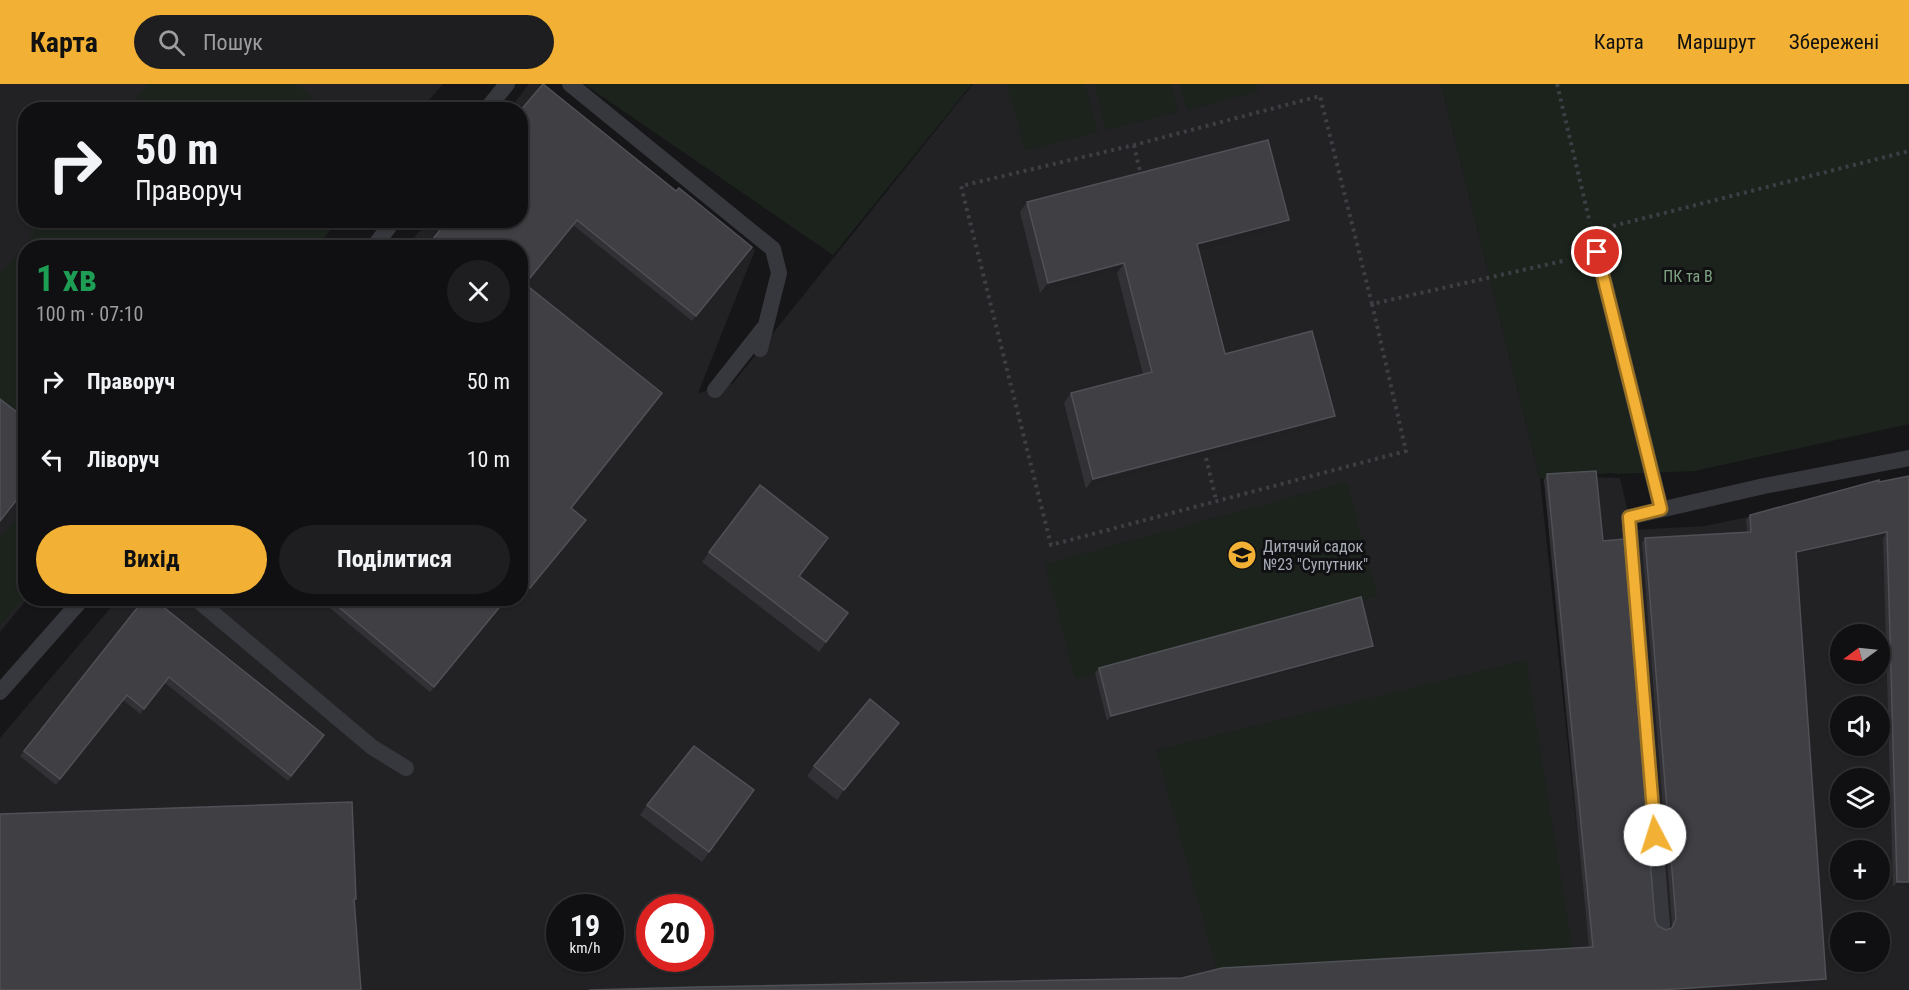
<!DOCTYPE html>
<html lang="uk">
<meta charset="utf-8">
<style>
:root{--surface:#101012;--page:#1e1e20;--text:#f1f3f6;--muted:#9c9d9f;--line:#303032;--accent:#f2b134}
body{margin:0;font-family:"Roboto Condensed",sans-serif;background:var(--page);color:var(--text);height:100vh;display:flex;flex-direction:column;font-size:22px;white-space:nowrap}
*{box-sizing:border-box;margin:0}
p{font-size:20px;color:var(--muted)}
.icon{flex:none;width:33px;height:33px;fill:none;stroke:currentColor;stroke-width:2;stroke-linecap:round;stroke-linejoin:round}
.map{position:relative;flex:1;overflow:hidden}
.panel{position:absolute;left:18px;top:156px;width:510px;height:366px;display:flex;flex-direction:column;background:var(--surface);border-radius:24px;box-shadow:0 2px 4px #0004,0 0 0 2px var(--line)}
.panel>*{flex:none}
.top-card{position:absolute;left:18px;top:18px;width:510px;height:126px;border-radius:24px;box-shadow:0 2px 4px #0004,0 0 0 2px var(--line);background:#101012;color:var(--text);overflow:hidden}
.needle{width:39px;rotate:255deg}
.controls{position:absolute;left:1830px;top:540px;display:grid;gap:12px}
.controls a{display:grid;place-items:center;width:60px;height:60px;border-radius:50%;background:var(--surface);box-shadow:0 2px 4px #0004,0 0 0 2px var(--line);font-size:30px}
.speed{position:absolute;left:546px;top:810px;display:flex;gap:12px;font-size:30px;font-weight:700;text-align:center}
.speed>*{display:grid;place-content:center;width:78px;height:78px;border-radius:50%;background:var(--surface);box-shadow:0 2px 4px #0004,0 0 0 2px var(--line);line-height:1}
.speed small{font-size:15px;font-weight:400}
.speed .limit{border:9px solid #d22;background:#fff;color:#111}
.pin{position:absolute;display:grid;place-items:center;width:51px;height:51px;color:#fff;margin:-26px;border:3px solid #fff;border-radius:50%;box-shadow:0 2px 6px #0007}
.me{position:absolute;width:66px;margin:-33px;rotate:355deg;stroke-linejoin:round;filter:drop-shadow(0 0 4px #0008)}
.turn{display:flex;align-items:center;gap:21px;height:126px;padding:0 18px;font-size:27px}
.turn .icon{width:78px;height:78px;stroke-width:2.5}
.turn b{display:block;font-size:42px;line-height:51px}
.round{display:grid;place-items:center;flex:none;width:63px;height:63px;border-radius:32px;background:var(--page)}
.headline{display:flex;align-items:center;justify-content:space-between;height:102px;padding:0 18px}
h1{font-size:36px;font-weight:700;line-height:45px;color:#1e9e55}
.button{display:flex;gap:12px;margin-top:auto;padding:12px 18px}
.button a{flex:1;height:69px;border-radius:36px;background:var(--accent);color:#111;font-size:24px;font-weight:700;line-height:69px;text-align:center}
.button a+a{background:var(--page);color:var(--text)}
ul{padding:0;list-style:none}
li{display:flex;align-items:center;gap:18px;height:78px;padding:0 18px}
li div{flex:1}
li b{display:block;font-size:22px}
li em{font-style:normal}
header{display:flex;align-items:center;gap:36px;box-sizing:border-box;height:84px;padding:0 30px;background:var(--accent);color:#111}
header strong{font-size:28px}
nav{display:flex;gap:33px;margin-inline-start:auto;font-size:21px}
.search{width:420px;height:54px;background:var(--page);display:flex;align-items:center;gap:15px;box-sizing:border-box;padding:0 21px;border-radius:33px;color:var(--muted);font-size:22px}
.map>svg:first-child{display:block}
.built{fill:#222225;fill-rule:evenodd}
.green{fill:#1c231d}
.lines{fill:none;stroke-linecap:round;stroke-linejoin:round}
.path{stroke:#3d3f44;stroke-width:4;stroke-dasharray:3 4.5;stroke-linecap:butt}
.lane{stroke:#37383d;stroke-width:16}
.wall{fill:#323236}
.shaded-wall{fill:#212124}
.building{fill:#3f3f44;stroke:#4f5156;stroke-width:1.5}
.route-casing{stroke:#9d7322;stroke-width:15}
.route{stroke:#f2b134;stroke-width:10}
.labels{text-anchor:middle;stroke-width:6;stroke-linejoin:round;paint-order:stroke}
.park-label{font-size:16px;fill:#7fa381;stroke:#111113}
.poi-label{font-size:16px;fill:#a8adb8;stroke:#111113;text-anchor:start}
</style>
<header>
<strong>Карта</strong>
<div class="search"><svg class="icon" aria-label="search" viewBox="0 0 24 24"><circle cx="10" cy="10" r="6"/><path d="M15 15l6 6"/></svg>Пошук</div>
<nav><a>Карта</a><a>Маршрут</a><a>Збережені</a></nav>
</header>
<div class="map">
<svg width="1909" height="906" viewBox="0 0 1909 906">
<rect width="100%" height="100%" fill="#161618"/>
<g class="built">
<path d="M0 0H443L421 25 26 26V136L332 137 26 164 27 515 0 548Z"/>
<path d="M529 0H539L755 166 698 309 733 299 973 0H1441L1540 395 1578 758 1544 396 1593 393 1620 394 1632 446 1705 442 1909 399V906H0V654L118 515 520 514V164L407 163 427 137 520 136V26L510 25ZM1840 550H1880V590H1840ZM1840 622H1880V662H1840ZM1840 694H1880V734H1840ZM1840 766H1880V806H1840ZM560 824H610V874H560ZM650 824H700V874H650ZM1840 838H1880V878H1840Z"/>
</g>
<g class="green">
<path d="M148 0H294L327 25H129Z"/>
<path d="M584 0H972L833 171Z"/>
<path d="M1007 0H1085L1098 48 1025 67Z"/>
<path d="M1094 0H1171L1178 28 1106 46Z"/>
<path d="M1180 0H1257L1259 7 1187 26Z"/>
<path d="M1441 0H1909V340L1694 387 1616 390 1612 389 1540 395Z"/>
<path d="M43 137H338L316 163 26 164 25 348 0 330V192Z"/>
<path d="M1347 398 1378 512 1075 595 1045 480Z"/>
<path d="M25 423V511L0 542V456Z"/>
<path d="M1526 576 1573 869 1218 890 1156 666Z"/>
</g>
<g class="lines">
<g class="path">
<path d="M1557 0 1590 139"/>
<path d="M1134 61 1141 92"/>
<path d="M1613 142 1909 67"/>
<path d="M1372 220 1406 367 1051 461 961 102 1134 61 1320 12 1372 220 1567 176"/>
<path d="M1206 374 1216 416"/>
</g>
<g class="lane">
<path d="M570 0 773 165 779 189 760 265"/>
<path d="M486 26 507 0"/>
<path d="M373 164 394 136"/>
<path d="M1597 168 1661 425"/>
<path d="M715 306 763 245"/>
<path d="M195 514 372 663 406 684"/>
<path d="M0 608 83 514"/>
<path d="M1662 841 1629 433 1764 402 1909 374"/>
</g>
</g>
<g class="wall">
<path d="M676 107 752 163 692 237 573 141 526 200 571 424 586 436 526 509 520 504V164H426Z"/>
<path d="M1027 118 1289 136 1282 147 1199 168 1225 270 1335 332 1327 342 1086 405 1064 319 1071 309 1143 290 1117 189 1040 209 1020 128Z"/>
<path d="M1547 390 1603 457 1655 836 1658 842 1666 846 1671 844 1672 840 1642 459 1645 454 1747 448 1746 436 1750 431 1879 398 1909 392V804L1893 803 1883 454 1797 472 1822 900 1182 894 1589 863 1544 396Z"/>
<path d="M828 454 800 493 848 529 819 568 702 478 709 468Z"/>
<path d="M145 514 324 651 288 697 165 599 140 630 123 616 56 701 20 672Z"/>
<path d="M318 514H508L430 608Z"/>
<path d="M1370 567 1107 637 1095 589 1099 584Z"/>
<path d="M899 639 892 649 837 716 807 692 814 682Z"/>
<path d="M754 706 702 778 640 731 647 721Z"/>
</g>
<g class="shaded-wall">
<path d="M1289 136 1282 147 1190 170 1197 160Z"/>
<path d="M1124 179 1117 189 1040 209 1048 199Z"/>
<path d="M1335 332 1327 342 1086 405 1093 395Z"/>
<path d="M26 404V405L0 438V437Z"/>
<path d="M1887 448 1883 454 1792 473 1796 468Z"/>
<path d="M1373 562 1370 567 1107 637 1111 632Z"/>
<path d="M899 639 892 649 837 716 844 706Z"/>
<path d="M1897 798H1909V804L1893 803Z"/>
<path d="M1826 895 1822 900 1736 906H1661Z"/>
</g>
<g class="building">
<path d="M543 0 676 107 679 104 752 163 696 232 577 136 525 200 662 309 571 424 586 436 530 504 522 497 520 498V164H426L448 136H520V27Z"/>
<path d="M1268 56 1289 136 1197 160 1225 270 1312 247 1335 332 1093 395 1071 309 1152 288 1124 179 1048 199 1027 118Z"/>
<path d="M0 315 26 335V404L0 437Z"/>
<path d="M1596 387 1603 457 1624 455 1655 836 1658 842 1666 846 1672 844 1676 835 1645 454 1751 448 1750 431 1879 396V398L1909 392V798H1897L1887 448 1796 468 1826 895 1661 906H589L699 903 1182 894 1222 884 1593 863 1547 390Z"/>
<path d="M760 401 828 454 799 492 848 529 826 558 709 468Z"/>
<path d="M1361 513 1373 562 1111 632 1099 584Z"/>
<path d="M145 514H152L324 651 291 692 169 593 144 625 127 611 60 695 24 667Z"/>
<path d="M328 514H507L434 603Z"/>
<path d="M870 615 899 639 844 706 814 682Z"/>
<path d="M694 662 754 706 709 768 647 721Z"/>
<path d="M352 718 356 815H354L361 906H0V730Z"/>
</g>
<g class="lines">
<g class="route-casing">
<path id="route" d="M1597 168 1661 425 1629 433 1655 751"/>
</g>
<use href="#route" class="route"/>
</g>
<defs>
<g id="school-disc" transform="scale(1.5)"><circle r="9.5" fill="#f2b134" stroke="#111113"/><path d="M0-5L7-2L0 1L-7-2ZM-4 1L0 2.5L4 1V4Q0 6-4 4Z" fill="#111"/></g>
</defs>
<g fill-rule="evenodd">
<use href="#school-disc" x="1242" y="471"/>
</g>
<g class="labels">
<g class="park-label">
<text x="1688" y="198">ПК та В</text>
</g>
<g class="poi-label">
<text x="1263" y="468">Дитячий садок<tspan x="1263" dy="18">№23 "Супутник"</tspan></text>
</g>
</g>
</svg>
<div class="controls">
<a><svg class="needle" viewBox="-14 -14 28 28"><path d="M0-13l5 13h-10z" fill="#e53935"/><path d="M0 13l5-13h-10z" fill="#9c9d9f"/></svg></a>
<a><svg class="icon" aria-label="sound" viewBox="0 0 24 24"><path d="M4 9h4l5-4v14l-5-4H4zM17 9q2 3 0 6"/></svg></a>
<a><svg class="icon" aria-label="layers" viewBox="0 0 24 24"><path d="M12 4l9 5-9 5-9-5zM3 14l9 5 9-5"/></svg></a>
<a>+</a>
<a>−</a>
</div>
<div class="speed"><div>19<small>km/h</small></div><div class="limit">20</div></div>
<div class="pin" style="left:1597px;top:168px;background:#d93025"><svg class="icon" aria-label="arrive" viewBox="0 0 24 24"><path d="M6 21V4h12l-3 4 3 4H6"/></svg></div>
<svg class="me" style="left:1655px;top:751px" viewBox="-20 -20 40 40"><circle r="19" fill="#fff"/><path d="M0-13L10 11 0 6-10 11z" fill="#f2b134"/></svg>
<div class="top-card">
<div class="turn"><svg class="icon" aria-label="right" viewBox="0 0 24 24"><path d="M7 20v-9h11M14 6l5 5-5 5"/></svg><div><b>50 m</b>Праворуч</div></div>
</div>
<section class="panel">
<div class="headline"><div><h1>1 хв</h1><p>100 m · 07:10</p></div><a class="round"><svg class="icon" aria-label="close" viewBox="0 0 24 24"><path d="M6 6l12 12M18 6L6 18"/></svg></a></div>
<ul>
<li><svg class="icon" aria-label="right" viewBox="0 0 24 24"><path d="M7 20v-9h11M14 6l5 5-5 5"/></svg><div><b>Праворуч</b></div><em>50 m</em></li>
<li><svg class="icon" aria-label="left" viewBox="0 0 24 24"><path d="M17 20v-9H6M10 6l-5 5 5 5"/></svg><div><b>Ліворуч</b></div><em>10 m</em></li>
</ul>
<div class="button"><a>Вихід</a><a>Поділитися</a></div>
</section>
</div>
